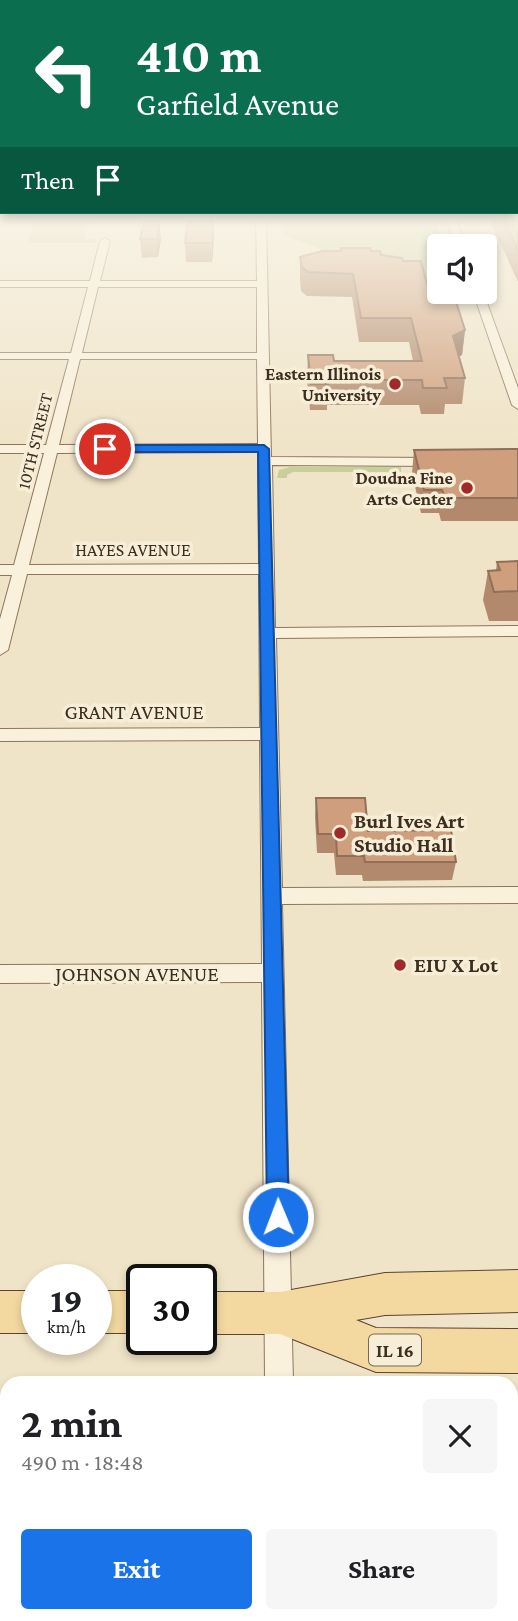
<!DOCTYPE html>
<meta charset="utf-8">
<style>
:root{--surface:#fff;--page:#f6f6f6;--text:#202124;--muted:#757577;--accent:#1a73e8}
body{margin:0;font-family:"Crimson Pro",serif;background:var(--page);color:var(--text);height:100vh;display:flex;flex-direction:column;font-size:26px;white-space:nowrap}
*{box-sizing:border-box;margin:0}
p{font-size:23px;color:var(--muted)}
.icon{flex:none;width:38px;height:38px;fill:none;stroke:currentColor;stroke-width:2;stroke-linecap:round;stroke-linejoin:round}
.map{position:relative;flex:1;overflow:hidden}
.sheet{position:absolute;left:0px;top:1376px;width:518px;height:247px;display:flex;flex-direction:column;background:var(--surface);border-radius:21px 21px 0 0;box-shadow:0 4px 10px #0003}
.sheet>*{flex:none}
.hud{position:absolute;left:0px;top:0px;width:518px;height:214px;box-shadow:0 4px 10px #0003;background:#0b6e4f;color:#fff;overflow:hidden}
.tools{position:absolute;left:427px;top:234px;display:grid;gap:14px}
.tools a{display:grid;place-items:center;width:70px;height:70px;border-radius:7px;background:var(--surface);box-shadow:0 4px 10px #0003;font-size:35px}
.speed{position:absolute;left:21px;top:1264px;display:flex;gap:14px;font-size:35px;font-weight:700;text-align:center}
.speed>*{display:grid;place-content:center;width:91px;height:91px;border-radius:50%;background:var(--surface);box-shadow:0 4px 10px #0003;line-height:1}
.speed small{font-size:18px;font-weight:400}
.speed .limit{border:4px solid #111;border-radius:10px;background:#fff;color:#111}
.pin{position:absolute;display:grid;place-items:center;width:60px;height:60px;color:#fff;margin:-30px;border:4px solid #fff;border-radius:50%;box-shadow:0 2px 7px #0007}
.me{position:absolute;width:77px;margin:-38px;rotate:359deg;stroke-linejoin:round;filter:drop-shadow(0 0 5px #0008)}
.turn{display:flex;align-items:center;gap:24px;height:147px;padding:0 21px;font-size:32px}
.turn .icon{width:91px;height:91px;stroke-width:2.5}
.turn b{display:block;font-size:49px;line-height:60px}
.then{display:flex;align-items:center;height:66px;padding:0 21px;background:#0003;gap:14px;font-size:26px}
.round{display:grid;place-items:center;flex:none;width:74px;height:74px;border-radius:7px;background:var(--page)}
.headline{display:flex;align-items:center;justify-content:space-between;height:119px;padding:0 21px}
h1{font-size:42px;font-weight:700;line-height:52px}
.action{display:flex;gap:14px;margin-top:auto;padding:14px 21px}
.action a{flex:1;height:80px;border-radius:7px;background:var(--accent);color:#fff;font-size:28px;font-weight:700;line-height:80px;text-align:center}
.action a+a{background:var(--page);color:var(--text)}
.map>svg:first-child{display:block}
.green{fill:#c9cf9b}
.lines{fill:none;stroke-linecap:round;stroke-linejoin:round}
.street-casing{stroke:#8d765c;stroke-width:2}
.primary-casing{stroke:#5b4430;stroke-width:2}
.street{fill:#faf1dc;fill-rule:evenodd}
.primary{fill:#f3d9a0;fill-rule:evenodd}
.wall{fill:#b2896c}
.shaded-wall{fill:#916f58}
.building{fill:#cf9f7d;stroke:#916f58;stroke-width:2}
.route{fill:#1a73e8;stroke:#114b97;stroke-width:2}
.poi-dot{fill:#9e2a2b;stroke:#f7eed8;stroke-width:2.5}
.labels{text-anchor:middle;stroke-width:7;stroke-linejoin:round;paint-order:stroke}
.far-poi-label{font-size:18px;font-weight:bold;fill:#3d2e20;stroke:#f7eed8;text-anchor:end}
.far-street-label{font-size:18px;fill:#3d2e20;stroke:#f7eed8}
.shield{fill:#f7eed8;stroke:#756857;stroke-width:2}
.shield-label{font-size:19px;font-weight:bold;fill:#3d2e20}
.street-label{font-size:21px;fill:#3d2e20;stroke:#f7eed8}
.poi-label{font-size:21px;font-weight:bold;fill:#3d2e20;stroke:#f7eed8;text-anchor:start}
</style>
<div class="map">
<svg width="518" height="1621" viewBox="0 0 518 1621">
<rect width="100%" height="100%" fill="#f0e4c8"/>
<g class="green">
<path d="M21 216H91L84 239H97V243H26L36 220 20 219Z"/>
<path d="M283 216H434L442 247H439V290L283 236Z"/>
<path d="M290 467H401V472H293L287 475V478H277L279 470Z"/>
</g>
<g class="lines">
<g class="street-casing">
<g id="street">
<path d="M256 216H266L271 457 438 458 445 462 438 466 272 465 275 628 518 626V636L276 638 282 888 518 887V903L282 904 293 1382H265L262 982 0 983V965L262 964 260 740 0 741V729L260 728 259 574H27L8 650 0 655V619L12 575H0V565H14L44 453H0V445H46L69 359H0V353H71L88 287H0V281H90L100 241 105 238 110 241 100 281H257ZM98 287H257V353H82ZM80 359H257L258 444 59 445ZM258 452 259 564 29 565 57 453Z"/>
<path d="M445 216H455L466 247H456Z"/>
<path d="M473 292H483L518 388V409L512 405Z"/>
<rect x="266" y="1615" width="32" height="6"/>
</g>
</g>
<g class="primary-casing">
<g id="primary">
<path d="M518 1270V1312L385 1315 356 1320 376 1328 518 1329V1373L376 1372 280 1334H201V1292H280L385 1273Z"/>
<rect x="0" y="1291" width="37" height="42"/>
<rect x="96" y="1291" width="46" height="42"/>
</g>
</g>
<use href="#street" class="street"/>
<use href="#primary" class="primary"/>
</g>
<g class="wall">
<path d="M488 216H518V282Z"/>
<path d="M140 239H161L158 257 142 258Z"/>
<path d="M214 239 212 262H186L185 243Z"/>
<path d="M371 251 403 261 429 292 465 330 462 355 459 356 465 378 462 404H445L444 414H421L419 405H327V410H310L307 380 308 355 334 361H413L409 342H359L352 297 307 296 301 291 300 280V257Z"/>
<path d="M518 449V521H441L439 513H421L412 473 414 450Z"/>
<path d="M518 561V621H489L483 600 488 571 496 570 497 562Z"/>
<path d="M316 798 368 831 456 862 452 880 363 881 362 875H336L334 853H317L315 817Z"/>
</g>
<g class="shaded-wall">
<path d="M159 221 161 239 158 257 157 239Z"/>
<path d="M213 221 214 239 212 262V243Z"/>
<path d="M465 330 462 355 450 361 453 336Z"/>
</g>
<g class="building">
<path d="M502 216H518V250Z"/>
<path d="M144 221H159L157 239H140Z"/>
<path d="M213 221 212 243H185L188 222Z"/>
<path d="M341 248H370L371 251H380L381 255 402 258 403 261H421L429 292H453L465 330 453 336 465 378H444L447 388H423L422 380H328V384H311L308 355H333L334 361H422L411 318H361L353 274 308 272 302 267 300 257 322 251H341Z"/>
<path d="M518 449V498H445L442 490H424L414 450Z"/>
<path d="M518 561V591L494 592 488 571 500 570 497 562Z"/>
<path d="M316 798H365L368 831 451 830 456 862H365L364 856H337L336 834H318Z"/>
</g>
<linearGradient id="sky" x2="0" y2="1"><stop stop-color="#8fbad6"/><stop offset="0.49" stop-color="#f8f3e6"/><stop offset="1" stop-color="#f8f3e6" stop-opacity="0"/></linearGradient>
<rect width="518" height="443" fill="url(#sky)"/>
<path class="route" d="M264 445 269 449 289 1217 285 1225 278 1228 270 1225 267 1217 258 452H105L100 449 105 445Z"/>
<g class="poi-dot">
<circle cx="395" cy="384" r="7"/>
<circle cx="467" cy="488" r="7"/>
<circle cx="340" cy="833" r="7"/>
<circle cx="400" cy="965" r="7"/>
</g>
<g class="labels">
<g class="far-poi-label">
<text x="381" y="380">Eastern Illinois<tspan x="381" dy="21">University</tspan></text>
<text x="453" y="484">Doudna Fine<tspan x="453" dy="21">Arts Center</tspan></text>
</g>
<g class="far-street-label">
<text transform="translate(35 441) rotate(-76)" y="6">10TH STREET</text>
<text x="133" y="556">HAYES AVENUE</text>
</g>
<rect class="shield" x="369" y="1334.5" width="52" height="31" rx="5"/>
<g class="shield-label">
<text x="395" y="1357">IL 16</text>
</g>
<g class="street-label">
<text x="134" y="719">GRANT AVENUE</text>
<text x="137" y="981">JOHNSON AVENUE</text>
</g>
<g class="poi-label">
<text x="354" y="828">Burl Ives Art<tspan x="354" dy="24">Studio Hall</tspan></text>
<text x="414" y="972">EIU X Lot</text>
</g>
</g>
</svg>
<div class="tools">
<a><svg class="icon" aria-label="sound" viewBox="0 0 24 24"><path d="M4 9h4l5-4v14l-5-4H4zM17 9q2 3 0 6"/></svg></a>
</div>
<div class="speed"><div>19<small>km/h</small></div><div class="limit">30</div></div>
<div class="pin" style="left:105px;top:449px;background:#d93025"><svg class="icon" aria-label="arrive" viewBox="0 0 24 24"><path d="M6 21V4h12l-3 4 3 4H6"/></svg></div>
<svg class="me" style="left:278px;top:1217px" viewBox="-20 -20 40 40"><circle r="17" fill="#1a73e8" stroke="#fff" stroke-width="3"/><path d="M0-11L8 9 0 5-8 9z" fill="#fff"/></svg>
<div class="hud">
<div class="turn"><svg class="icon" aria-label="left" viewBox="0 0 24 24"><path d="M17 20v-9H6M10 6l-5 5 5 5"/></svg><div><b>410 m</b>Garfield Avenue</div></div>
<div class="then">Then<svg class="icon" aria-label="arrive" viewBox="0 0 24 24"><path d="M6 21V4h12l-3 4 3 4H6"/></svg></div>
</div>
<section class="sheet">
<div class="headline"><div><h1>2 min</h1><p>490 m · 18:48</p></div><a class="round"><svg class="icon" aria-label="close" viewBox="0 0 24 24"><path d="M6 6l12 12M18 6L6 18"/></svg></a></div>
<div class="action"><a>Exit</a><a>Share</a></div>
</section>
</div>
